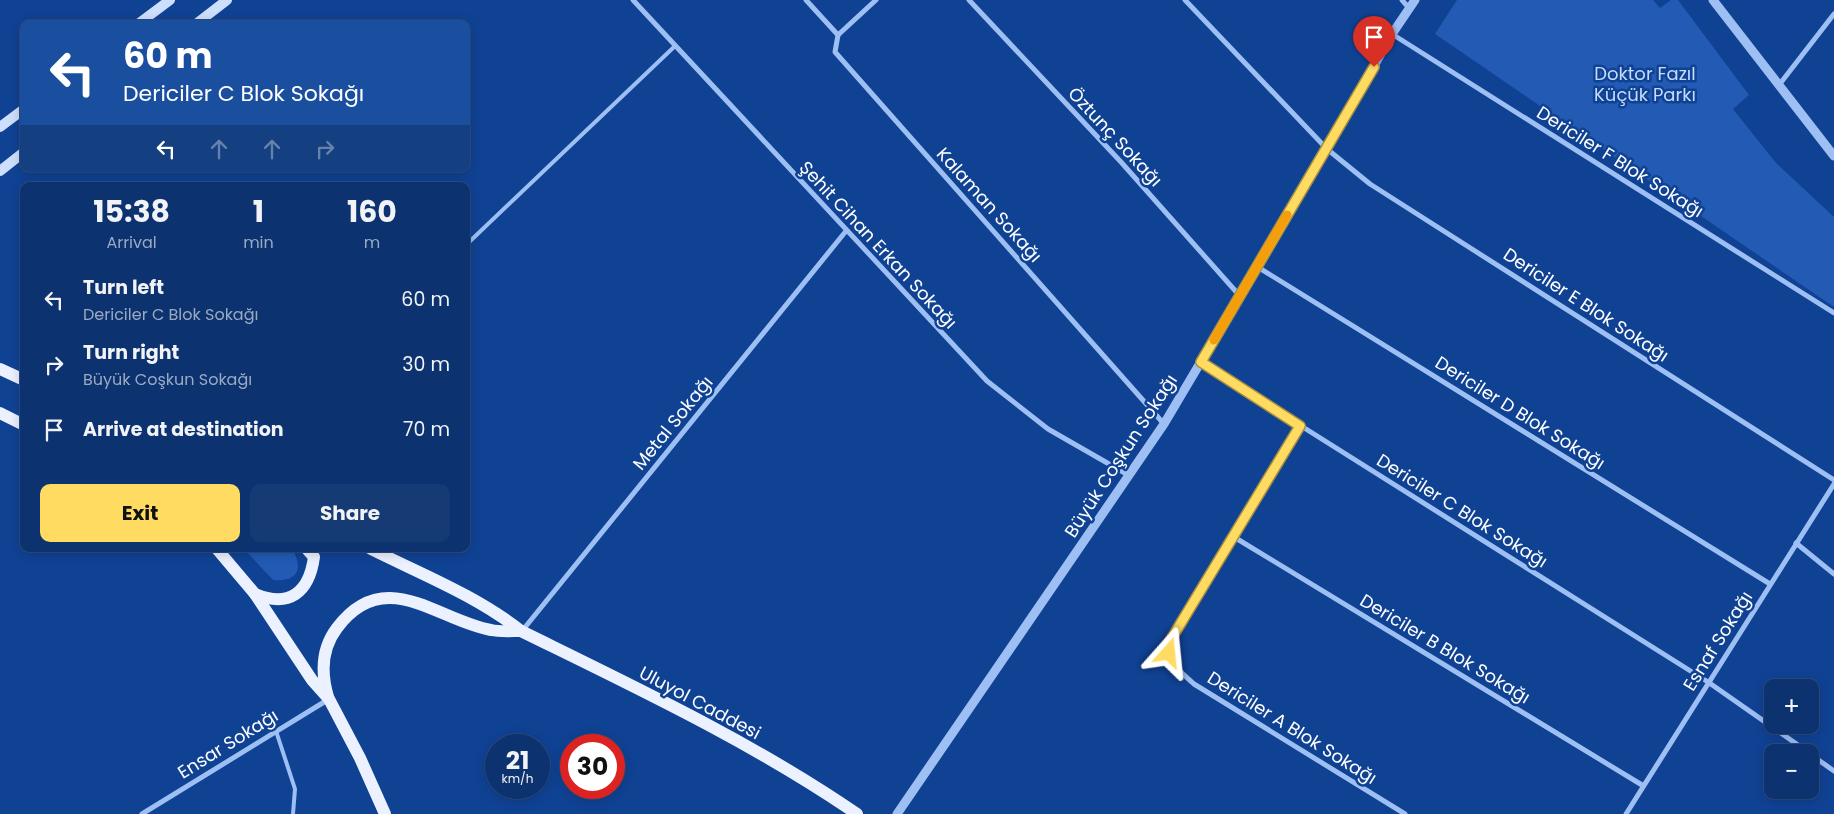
<!DOCTYPE html>
<meta charset="utf-8">
<style>
:root{--surface:#0c326f;--page:#153a74;--text:#f1f3f6;--muted:#9aaac3;--line:#2c4d82;--accent:#ffdb61}
body{margin:0;font-family:Poppins,sans-serif;background:var(--page);color:var(--text);height:100vh;display:flex;flex-direction:column;font-size:19px;white-space:nowrap}
*{box-sizing:border-box;margin:0}
p{font-size:16px;color:var(--muted)}
.icon{flex:none;width:28px;height:28px;fill:none;stroke:currentColor;stroke-width:2;stroke-linecap:round;stroke-linejoin:round}
.map{position:relative;flex:1;overflow:hidden}
.details{position:absolute;left:20px;top:182px;width:450px;height:370px;display:flex;flex-direction:column;background:var(--surface);border-radius:10px;box-shadow:0 2px 12px #0003,0 0 0 1px var(--line)}
.details>*{flex:none}
.top-card{position:absolute;left:20px;top:20px;width:450px;height:152px;border-radius:10px;box-shadow:0 2px 12px #0003,0 0 0 1px var(--line);background:#1a4fa0;color:#fff;overflow:hidden}
.fabs{position:absolute;left:1764px;top:679px;display:grid;gap:10px}
.fabs a{display:grid;place-items:center;width:55px;height:55px;border-radius:10px;background:var(--surface);box-shadow:0 2px 12px #0003,0 0 0 1px var(--line);font-size:25px}
.speed{position:absolute;left:485px;top:734px;display:flex;gap:10px;font-size:25px;font-weight:700;text-align:center}
.speed>*{display:grid;place-content:center;width:65px;height:65px;border-radius:50%;background:var(--surface);box-shadow:0 2px 12px #0003,0 0 0 1px var(--line);line-height:1}
.speed small{font-size:12px;font-weight:400}
.speed .limit{border:8px solid #d22;background:#fff;color:#111}
.pin{position:absolute;display:grid;place-items:center;width:42px;height:42px;color:#fff;margin:-51px -21px;border-radius:50% 50% 50% 0;rotate:-45deg;box-shadow:0 0 5px #0007}
.pin .icon{rotate:45deg}
.me{position:absolute;width:55px;margin:-28px;rotate:18deg;stroke-linejoin:round;filter:drop-shadow(0 0 4px #0008)}
.turn{display:flex;align-items:center;gap:18px;height:105px;padding:0 20px;font-size:22px}
.turn .icon{width:65px;height:65px;stroke-width:2.5}
.turn b{display:block;font-size:35px;line-height:42px}
.lanes{display:flex;align-items:center;height:48px;padding:0 20px;background:#0003;justify-content:center;gap:25px;direction:ltr}
.lanes .off{opacity:.35}
.eta{display:flex;justify-content:space-evenly;align-items:center;height:85px;text-align:center}
.eta b{font-size:30px;font-weight:700;line-height:35px}
.button{display:flex;gap:10px;margin-top:auto;padding:10px 20px}
.button a{flex:1;height:58px;border-radius:10px;background:var(--accent);color:#111;font-size:20px;font-weight:700;line-height:58px;text-align:center}
.button a+a{background:var(--page);color:var(--text)}
ul{padding:0;list-style:none}
li{display:flex;align-items:center;gap:15px;height:65px;padding:0 20px}
li div{flex:1}
li b{display:block;font-size:19px}
li em{font-style:normal}
.map>svg:first-child{display:block}
.green{fill:#225ab4}
.lines{fill:none;stroke-linecap:round;stroke-linejoin:round}
.service{stroke:#9ebff3;stroke-width:4}
.minor{stroke:#9ebff3;stroke-width:5}
.tertiary{stroke:#9ebff3;stroke-width:9}
.secondary{stroke:#cedffd;stroke-width:10}
.primary{stroke:#ebf1ff;stroke-width:12}
.route-casing{stroke:#a68e3f;stroke-width:12}
.route{stroke:#ffdb61;stroke-width:9}
.slow{stroke:#f59e0b;stroke-width:9}
.labels{text-anchor:middle;stroke-width:5;stroke-linejoin:round;paint-order:stroke}
.park-label{font-size:18px;fill:#c6dcfe;stroke:#104294}
.street-label{font-size:18px;fill:#fff;stroke:#104294}
</style>
<div class="map">
<svg width="1834" height="814" viewBox="0 0 1834 814">
<rect width="100%" height="100%" fill="#104294"/>
<g class="green">
<path d="M1457 0H1653L1660 8 1671 0H1678L1749 95 1733 109 1776 163 1834 217V307L1435 34Z"/>
<path d="M244 549H292C305 570 296 582 273 580Z"/>
</g>
<g class="lines">
<g class="service">
<path d="M466 245 675 46"/>
<path d="M276 731 295 789 293 814"/>
</g>
<g class="minor">
<path d="M633 0 987 381 1048 429 1130 476"/>
<path d="M806 0 838 35"/>
<path d="M969 0 1121 162 1239 295"/>
<path d="M1185 0 1327 149 1370 184 1834 480"/>
<path d="M1402 0 1409 8"/>
<path d="M1392 34 1834 313"/>
<path d="M838 35 835 52 1164 424"/>
<path d="M838 35 876 0"/>
<path d="M1779 85 1834 14"/>
<path d="M1256 266 1770 584"/>
<path d="M1201 363 1708 682 1808 752"/>
<path d="M1300 426 1170 641C1168 664 1178 669 1194 684L1405 814"/>
<path d="M1234 537 1642 785"/>
<path d="M1796 543 1834 574"/>
<path d="M522 631 846 231"/>
<path d="M1810 754 1834 771"/>
<path d="M142 814 329 699"/>
<path d="M1626 814 1834 484"/>
</g>
<g class="tertiary">
<path d="M1713 0 1834 156"/>
<path d="M897 814 1164 424 1327 149 1392 34 1415 0"/>
</g>
<g class="secondary">
<path d="M138 24 170 0"/>
<path d="M196 24 227 0"/>
<path d="M0 127 24 109"/>
<path d="M0 171 24 152"/>
</g>
<g class="primary">
<path d="M0 369 24 380"/>
<path d="M0 413 24 425"/>
<path d="M217 549 255 594 312 680 329 699 360 758 385 814"/>
<path d="M371 549C421 574 477 596 521 631 635 687 752 742 857 814"/>
<path d="M255 594C289 608 309 593 314 557L307 549"/>
<path d="M328 697C321 673 321 649 337 628 385 564 438 621 491 630 500 632 511 631 521 631"/>
</g>
</g>
<g class="lines">
<g class="route-casing">
<path id="route" d="M1169 653 1170 641 1300 426 1201 362 1374 67"/>
</g>
<use href="#route" class="route"/>
<path class="slow" d="M1214 340 1287 215"/>
</g>
<g class="labels">
<g class="park-label">
<text x="1645" y="80">Doktor Fazıl<tspan x="1645" dy="21">Küçük Parkı</tspan></text>
</g>
<g class="street-label">
<text transform="translate(1115 137) rotate(47)" y="6">Öztunç Sokağı</text>
<text transform="translate(1620 162) rotate(32)" y="6">Dericiler F Blok Sokağı</text>
<text transform="translate(989 205) rotate(48)" y="6">Kalaman Sokağı</text>
<text transform="translate(878 245) rotate(47)" y="6">Şehit Cihan Erkan Sokağı</text>
<text transform="translate(1586 305) rotate(33)" y="6">Dericiler E Blok Sokağı</text>
<text transform="translate(1520 413) rotate(32)" y="6">Dericiler D Blok Sokağı</text>
<text transform="translate(673 423) rotate(-51)" y="6">Metal Sokağı</text>
<text transform="translate(1121 456) rotate(-57)" y="6">Büyük Coşkun Sokağı</text>
<text transform="translate(1462 511) rotate(32)" y="6">Dericiler C Blok Sokağı</text>
<text transform="translate(1718 641) rotate(-58)" y="6">Esnaf Sokağı</text>
<text transform="translate(1445 649) rotate(31)" y="6">Dericiler B Blok Sokağı</text>
<text transform="translate(700 703) rotate(28)" y="6">Uluyol Caddesi</text>
<text transform="translate(1292 728) rotate(32)" y="6">Dericiler A Blok Sokağı</text>
<text transform="translate(228 744) rotate(-32)" y="6">Ensar Sokağı</text>
</g>
</g>
</svg>
<div class="fabs">
<a>+</a>
<a>−</a>
</div>
<div class="speed"><div>21<small>km/h</small></div><div class="limit">30</div></div>
<div class="pin" style="left:1374px;top:67px;background:#d93025"><svg class="icon" aria-label="arrive" viewBox="0 0 24 24"><path d="M6 21V4h12l-3 4 3 4H6"/></svg></div>
<svg class="me" style="left:1169px;top:653px" viewBox="-20 -20 40 40"><path d="M0-17L14 15 0 8-14 15z" fill="#ffdb61" stroke="#fff" stroke-width="4"/></svg>
<div class="top-card">
<div class="turn"><svg class="icon" aria-label="left" viewBox="0 0 24 24"><path d="M17 20v-9H6M10 6l-5 5 5 5"/></svg><div><b>60 m</b>Dericiler C Blok Sokağı</div></div>
<div class="lanes"><svg class="icon" aria-label="left" viewBox="0 0 24 24"><path d="M17 20v-9H6M10 6l-5 5 5 5"/></svg><svg class="icon off" aria-label="ahead" viewBox="0 0 24 24"><path d="M12 20V5M6 11l6-6 6 6"/></svg><svg class="icon off" aria-label="ahead" viewBox="0 0 24 24"><path d="M12 20V5M6 11l6-6 6 6"/></svg><svg class="icon off" aria-label="right" viewBox="0 0 24 24"><path d="M7 20v-9h11M14 6l5 5-5 5"/></svg></div>
</div>
<section class="details">
<div class="eta">
<div><b>15:38</b><p>Arrival</p></div>
<div><b>1</b><p>min</p></div>
<div><b>160</b><p>m</p></div>
</div>
<ul>
<li><svg class="icon" aria-label="left" viewBox="0 0 24 24"><path d="M17 20v-9H6M10 6l-5 5 5 5"/></svg><div><b>Turn left</b><p>Dericiler C Blok Sokağı</p></div><em>60 m</em></li>
<li><svg class="icon" aria-label="right" viewBox="0 0 24 24"><path d="M7 20v-9h11M14 6l5 5-5 5"/></svg><div><b>Turn right</b><p>Büyük Coşkun Sokağı</p></div><em>30 m</em></li>
<li><svg class="icon" aria-label="arrive" viewBox="0 0 24 24"><path d="M6 21V4h12l-3 4 3 4H6"/></svg><div><b>Arrive at destination</b></div><em>70 m</em></li>
</ul>
<div class="button"><a>Exit</a><a>Share</a></div>
</section>
</div>
